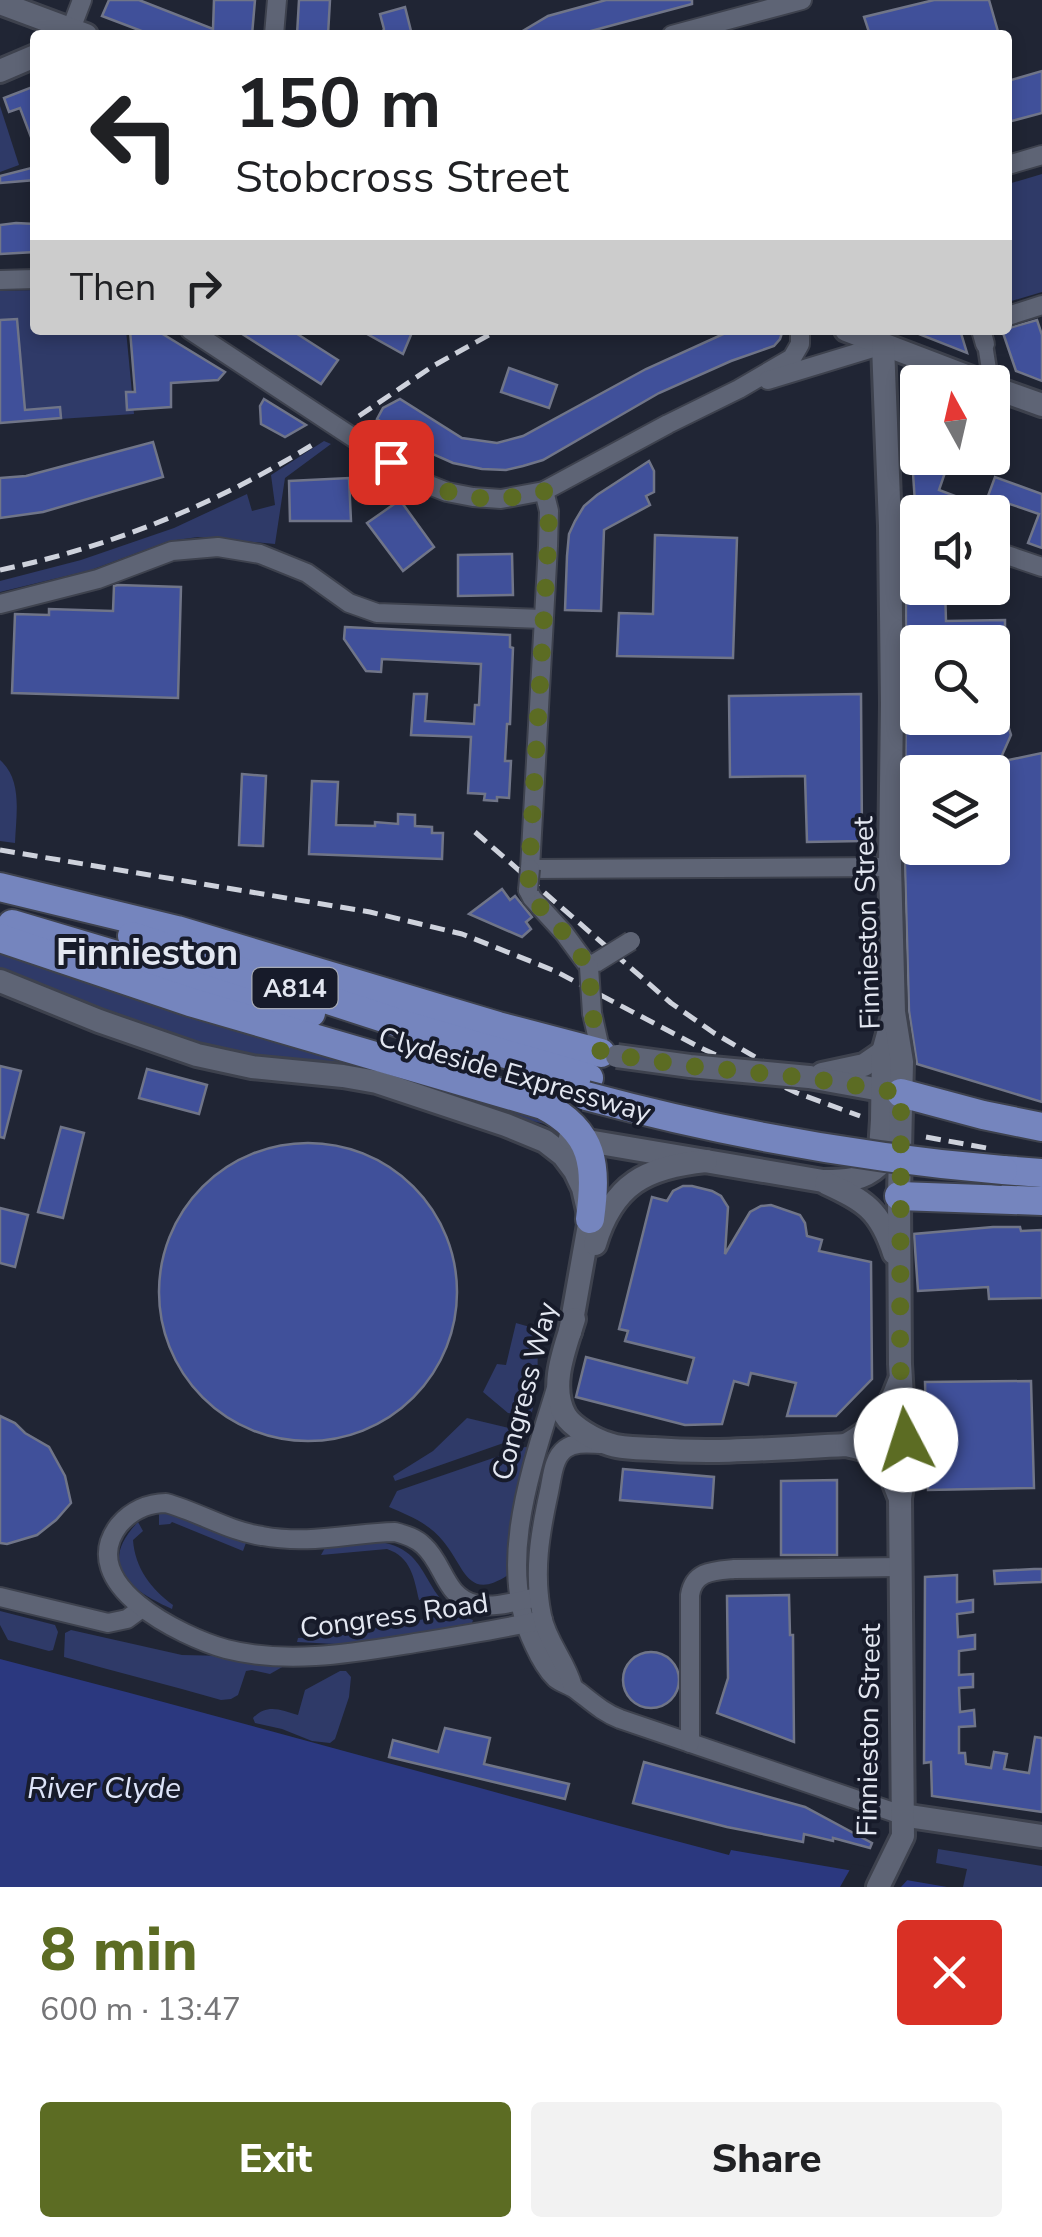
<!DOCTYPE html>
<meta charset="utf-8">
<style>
:root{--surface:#fff;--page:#f2f2f2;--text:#202124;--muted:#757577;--accent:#5c6c23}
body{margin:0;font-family:"Nunito Sans",sans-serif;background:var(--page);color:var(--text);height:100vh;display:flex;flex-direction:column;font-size:38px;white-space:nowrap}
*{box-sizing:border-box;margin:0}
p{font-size:32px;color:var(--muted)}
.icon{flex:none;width:55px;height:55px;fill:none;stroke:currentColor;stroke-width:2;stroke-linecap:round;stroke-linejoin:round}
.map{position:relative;height:1887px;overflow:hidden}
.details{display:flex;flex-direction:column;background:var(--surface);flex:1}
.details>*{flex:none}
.hud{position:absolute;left:30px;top:30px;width:982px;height:305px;border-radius:10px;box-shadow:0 5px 15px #0003;background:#fff;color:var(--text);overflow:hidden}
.needle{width:65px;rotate:352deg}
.buttons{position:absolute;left:900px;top:365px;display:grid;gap:20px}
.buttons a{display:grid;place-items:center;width:110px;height:110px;border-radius:10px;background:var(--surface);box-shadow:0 5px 15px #0003;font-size:50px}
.pin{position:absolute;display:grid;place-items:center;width:85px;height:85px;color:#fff;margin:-42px;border-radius:20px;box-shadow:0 5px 15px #0006}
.me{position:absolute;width:110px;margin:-55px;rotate:355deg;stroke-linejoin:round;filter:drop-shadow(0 0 8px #0008)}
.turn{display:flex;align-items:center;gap:35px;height:210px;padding:0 40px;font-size:45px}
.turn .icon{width:130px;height:130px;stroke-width:2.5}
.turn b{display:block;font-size:70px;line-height:85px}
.then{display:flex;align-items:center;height:95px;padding:0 40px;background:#0003;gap:20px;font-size:38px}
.round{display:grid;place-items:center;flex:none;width:105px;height:105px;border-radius:10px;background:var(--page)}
.headline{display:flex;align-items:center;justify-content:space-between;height:170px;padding:0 40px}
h1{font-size:60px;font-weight:800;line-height:75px;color:var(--accent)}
.cta{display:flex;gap:20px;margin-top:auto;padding:20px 40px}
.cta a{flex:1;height:115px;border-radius:10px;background:var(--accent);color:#fff;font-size:40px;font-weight:800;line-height:115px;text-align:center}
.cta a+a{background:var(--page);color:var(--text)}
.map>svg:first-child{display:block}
.green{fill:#2f3a68}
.water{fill:#2b387f}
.pier{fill:#202534}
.building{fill:#40509a;stroke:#707588;stroke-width:2.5;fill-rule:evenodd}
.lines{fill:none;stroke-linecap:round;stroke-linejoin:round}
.pedestrian-casing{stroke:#3e424e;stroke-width:19}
.minor-casing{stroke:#3e424e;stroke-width:22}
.tertiary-casing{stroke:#3e424e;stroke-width:28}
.primary-casing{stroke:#3e424e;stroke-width:32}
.pedestrian{stroke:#5e6475;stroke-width:14}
.minor{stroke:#5e6475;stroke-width:18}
.tertiary{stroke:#5e6475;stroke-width:22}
.primary{stroke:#7585be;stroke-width:28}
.rail{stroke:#ced2dc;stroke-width:5;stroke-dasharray:15 8;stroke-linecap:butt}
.minor-bridge-casing{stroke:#3e424e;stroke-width:22;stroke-linecap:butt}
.tertiary-bridge-casing{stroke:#3e424e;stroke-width:28;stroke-linecap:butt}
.primary-bridge-casing{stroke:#3e424e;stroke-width:32;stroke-linecap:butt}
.minor-bridge{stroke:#5e6475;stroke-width:18}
.tertiary-bridge{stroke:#5e6475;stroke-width:22}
.primary-bridge{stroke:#7585be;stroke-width:28}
.route{stroke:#5c6c23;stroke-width:18;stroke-dasharray:0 32.4}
.labels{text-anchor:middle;stroke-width:8;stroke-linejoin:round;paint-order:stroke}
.shield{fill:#171b2a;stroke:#a6aab5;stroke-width:2.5}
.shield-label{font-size:25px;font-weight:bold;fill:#e3e7f1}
.street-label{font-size:28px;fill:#e3e7f1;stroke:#171b2a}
.water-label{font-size:30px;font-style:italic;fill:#dde4f9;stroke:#171b2a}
.district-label{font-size:38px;font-weight:bold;fill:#e3e7f1;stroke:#171b2a}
</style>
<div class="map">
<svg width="1042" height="1887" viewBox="0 0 1042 1887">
<rect width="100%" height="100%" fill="#202534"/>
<g class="green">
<path d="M0 106 19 165 0 172Z"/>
<path d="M1042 174V292L1008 302V184Z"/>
<path d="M35 290V330H126L134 414 0 423V291Z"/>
<path d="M324 441 331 444 285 478 275 544 198 537 169 541 91 570 0 592V581L81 560 174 528 247 494 252 511 275 505 271 475Z"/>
<path d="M0 760C23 780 16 815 15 843L0 841Z"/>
<path d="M0 944 548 1114 567 1129 523 1119 371 1071 223 1052 108 1014 0 970Z"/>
<path d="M516 1323 537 1329C538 1359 539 1387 531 1416L508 1413 483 1392 497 1364 506 1365Z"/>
<path d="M467 1418 522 1431 521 1437 395 1481 393 1476 433 1451Z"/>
<path d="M525 1447 531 1448 509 1552 508 1575C467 1602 465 1567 443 1541 430 1524 408 1515 389 1507L397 1491Z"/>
<path d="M159 1513H171L247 1540 243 1551 172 1522 170 1524 159 1525Z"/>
<path d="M138 1522 143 1531 133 1540C135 1568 151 1589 173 1605L172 1609C131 1591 96 1565 138 1522Z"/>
<path d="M368 1541C438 1543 415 1602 473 1620L471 1626 354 1645 297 1642 298 1638 333 1636 436 1617V1613L426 1599 419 1600C414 1578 411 1557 387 1549L321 1555 326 1546Z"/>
<path d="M0 1611 55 1625 58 1632 53 1650 49 1651 8 1640 0 1625Z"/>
<path d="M71 1630 182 1655 227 1656 284 1666 270 1674 252 1670 246 1671 238 1695 231 1699 221 1700C169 1685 116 1672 64 1657L65 1633Z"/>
<path d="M340 1671H346L351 1677 349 1697 335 1739 330 1743 312 1741 282 1729 255 1723 253 1718C267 1703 281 1710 298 1715L305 1690Z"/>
<path d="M938 1849 1042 1866V1887H963L967 1869 936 1863Z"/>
</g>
<path class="water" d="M0 1659C244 1722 486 1791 729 1855L731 1850 947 1887H0Z"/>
<path class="pier" d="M853 1864 912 1875 901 1887H840Z"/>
<g class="building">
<path d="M109 0H139L213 29 214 0H255L252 35H152L102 16Z"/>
<path d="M299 0H330L328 35H297Z"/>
<path d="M606 0H692V4L576 35H516L548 16Z"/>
<path d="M934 0H989L999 35H870L864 17Z"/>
<path d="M405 7 412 35H381L384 29 380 14Z"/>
<path d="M1042 71V113L1008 122V81Z"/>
<path d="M35 86V145H34L20 108 9 112 4 98Z"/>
<path d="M35 167V180L0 183V176Z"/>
<path d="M16 223 35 224V252L0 254V225Z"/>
<path d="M17 319 25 410 60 407 61 418 0 423V320Z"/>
<path d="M1037 320 1042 335V381L1016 371 1002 330Z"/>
<path d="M130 330H156L225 372 218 380 171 383V407L127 410 126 392H135Z"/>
<path d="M236 330H291L338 360 321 384Z"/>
<path d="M360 330H413L403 354Z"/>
<path d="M732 330H783L780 339 774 346 731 361 659 393 543 460 523 466 506 470 482 469 453 463 428 452 377 419 383 408 400 399 462 438 497 443 523 436 646 369Z"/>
<path d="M911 330H960L967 353 911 331Z"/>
<path d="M509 368 557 385 549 408 501 392Z"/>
<path d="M264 399 306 425 285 437 261 424 260 406Z"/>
<path d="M153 442 163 477 43 512 0 518V478L26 476Z"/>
<path d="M912 458H950L939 490 984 507 995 477 1042 494V548L1028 543 1039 514 1007 503 994 538 992 512H941L915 503Z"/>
<path d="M649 461 654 471V492L646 496 650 505 604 530 601 611 565 610 567 556 569 534 575 521 584 506 597 495Z"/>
<path d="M349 478 351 521H290L289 481Z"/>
<path d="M400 500 434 547 403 571 367 523Z"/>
<path d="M655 535 737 538 733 658 617 656 619 613 653 614Z"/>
<path d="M512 554 513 595 458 596V555Z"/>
<path d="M118 585 181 587 178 698 12 693 15 614 49 615V609L113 611 114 586Z"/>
<path d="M906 588H945L946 621 1005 620V642H918V718H992V685L995 684 1011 735 999 762 1042 753V1102L917 1064 909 1011 905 867ZM918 772H992V848H918Z"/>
<path d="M345 627 510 635V647L513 648 510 724H507L505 761H511L509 798 497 797V801L484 800 485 794 468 793 471 737 411 735 414 694H427L425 721 474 724 475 705H479L481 664 382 659 381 672 366 671 344 639Z"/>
<path d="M861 694 862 841 807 842 805 776 730 777 729 696Z"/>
<path d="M242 774 266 776 263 846 239 845Z"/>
<path d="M312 781 338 782 336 825 375 826V822L398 824V814L415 815V826L432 827V833H443L442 859 309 854Z"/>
<path d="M502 889 510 900 515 896 532 917 526 922 531 929 522 937 469 914Z"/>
<path d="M0 1066 21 1071 4 1138 0 1137Z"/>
<path d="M147 1069 207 1085 199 1114 139 1098Z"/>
<path d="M61 1127 84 1133 63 1218 38 1212Z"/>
<circle cx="308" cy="1292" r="149"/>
<path d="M683 1186H692L712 1191 721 1196 728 1207 725 1254 750 1212 761 1206 771 1205 800 1215 805 1223 807 1236 822 1240 819 1251 871 1262 872 1379 836 1416H787L796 1383 751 1373 748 1385 734 1381 722 1424 685 1425 576 1397 586 1357 687 1383 694 1358 625 1341 628 1331 619 1329 652 1197 667 1201 673 1191Z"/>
<path d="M0 1208 28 1215 15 1267 0 1263Z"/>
<path d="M993 1227H1020L1021 1231 1042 1230V1298L989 1299 988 1287 918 1291 914 1234Z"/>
<path d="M1031 1381 1034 1488 928 1490 927 1454H921L920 1447V1419H926L925 1382Z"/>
<path d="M0 1416 15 1423 25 1433 49 1447 65 1476 71 1503 56 1520 37 1535 7 1544 0 1543Z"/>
<path d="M623 1469 714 1477 712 1508 620 1500Z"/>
<path d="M837 1480V1555H781V1481Z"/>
<path d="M1034 1569H1042V1582L995 1584 994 1571Z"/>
<path d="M957 1575V1602L973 1600V1612L957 1614 958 1637 975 1635V1649L959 1651V1675L973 1674V1687L959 1688 960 1712 974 1710 975 1726 959 1727V1753H965L966 1764 991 1768 994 1752 1007 1754 1004 1769 1029 1773 1035 1737 1042 1738V1812L932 1796 931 1762 924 1763 925 1577Z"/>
<path d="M789 1595 790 1635H793L794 1742 717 1713 728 1678 727 1596Z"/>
<circle cx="651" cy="1680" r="28"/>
<path d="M445 1728 490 1738 484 1764 569 1784 565 1799 389 1757 393 1740 438 1752Z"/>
<path d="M644 1762 805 1807 872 1843 870 1848 833 1838V1841L804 1834 803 1842 727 1827 633 1803Z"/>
</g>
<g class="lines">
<g class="pedestrian-casing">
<path id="pedestrian" d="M985 344 991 382"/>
</g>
<g class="minor-casing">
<g id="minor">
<path d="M71 29 82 0"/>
<path d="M274 35 277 0"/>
<path d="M672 35 802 0"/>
<path d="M1008 165 1042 155"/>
<path d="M0 280 35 279"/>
<path d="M1008 316 1042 305"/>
<path d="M190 330 419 481 447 492 473 497 501 499 544 491 668 424 739 389 792 358 800 344V330"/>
<path d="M981 330 985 344"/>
<path d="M768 380 883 345"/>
<path d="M544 491 549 511 548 546 530 869 890 867"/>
<path d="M890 516 918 525"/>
<path d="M992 550 1042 567"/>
<path d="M0 604 98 579 172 551 218 547 260 554 307 573 349 603 377 613 543 619"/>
<path d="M528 890 532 898 564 933 589 967 597 962"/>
<path d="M592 1013 601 1053"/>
<path d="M556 1388C532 1467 495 1566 534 1645 539 1656 546 1669 555 1678 561 1683 569 1685 575 1689 591 1701 602 1712 620 1719L902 1815"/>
<path d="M0 1597 108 1623 127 1619 142 1608"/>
<path d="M539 1597C520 1600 495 1609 475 1604 445 1597 444 1564 424 1546 416 1538 406 1535 395 1532 348 1533 312 1545 262 1536 228 1531 199 1512 166 1503 148 1503 131 1511 119 1525 73 1584 182 1637 226 1649 288 1665 353 1653 415 1643 458 1636 501 1629 543 1620"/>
<path d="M573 1687C566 1661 547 1642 542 1616 533 1573 540 1533 549 1492 552 1478 553 1458 565 1449 576 1441 591 1444 603 1444"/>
<path d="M690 1743V1595C694 1571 713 1571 734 1569L900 1567"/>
</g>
</g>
<g class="tertiary-casing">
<g id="tertiary">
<path d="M0 3 86 35"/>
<path d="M0 71 35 56"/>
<path d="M846 330 982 382"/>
<path d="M992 387 1042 405"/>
<path d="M0 981 99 1021 197 1055 252 1067 343 1076 377 1082 506 1125 545 1141 563 1155 575 1171 583 1188 590 1219 570 1332"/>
<path d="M822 1074 864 1065 883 1052"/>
<path d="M809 1077 892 1092"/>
<path d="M570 1138 823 1181C845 1181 862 1181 879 1165L882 1120 883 1052 893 1016"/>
<path d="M826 1183C865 1201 880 1210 894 1253"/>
<path d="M595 1244C613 1184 646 1167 706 1161"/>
<path d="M574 1319C565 1348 549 1386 565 1415 572 1427 595 1440 609 1444 622 1449 640 1448 654 1449 718 1454 782 1448 846 1445 889 1454 883 1457 899 1496"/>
<path d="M846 1445C878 1426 886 1417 899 1382"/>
<path d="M902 1815 1042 1836"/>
<path d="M878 1887 903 1836 900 1498 906 1461 900 1364 899 1196 902 1062 894 1012 890 867 892 704 890 526 883 345"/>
</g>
</g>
<g class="primary-casing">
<g id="primary">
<path d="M0 887 177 930 498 1026 601 1053"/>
<path d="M12 924 311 1013"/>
<path d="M132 936 408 1026 589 1078"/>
<path d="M0 938 190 1002 543 1105C595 1132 597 1166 590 1219"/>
<path d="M901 1093 983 1115 1042 1127"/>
<path d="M1003 1170 1042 1173"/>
<path d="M899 1196 1042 1201"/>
</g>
</g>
<use href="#pedestrian" class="pedestrian"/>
<use href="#minor" class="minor"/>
<use href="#tertiary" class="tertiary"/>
<use href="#primary" class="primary"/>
<g class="rail">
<path d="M359 416 433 366 498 330"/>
<path d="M0 570C114 546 219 503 317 442"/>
<path d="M475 832 671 1003 714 1033 781 1072"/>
<path d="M0 850 370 912 462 934 555 971 701 1048 797 1093 860 1116"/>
<path d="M926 1137 992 1149"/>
</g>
<g class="minor-bridge-casing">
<g id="minor-bridge">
<path d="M528 890 530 869"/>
<path d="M597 962 631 941"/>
<path d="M589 967 592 1013"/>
</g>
</g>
<g class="tertiary-bridge-casing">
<path id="tertiary-bridge" d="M617 1056 690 1066 809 1077"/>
</g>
<g class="primary-bridge-casing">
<path id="primary-bridge" d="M586 1096C723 1133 861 1158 1003 1170"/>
</g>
<use href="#minor-bridge" class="minor-bridge"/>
<use href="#tertiary-bridge" class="tertiary-bridge"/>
<use href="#primary-bridge" class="primary-bridge"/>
</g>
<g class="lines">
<path class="route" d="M391 462C443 497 483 507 544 491L549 511 548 546 528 890 532 898 564 933 589 967 592 1013 601 1053 690 1066 809 1078 901 1093 900 1364 906 1440"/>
</g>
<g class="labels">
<rect class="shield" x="252.5" y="968" width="85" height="40" rx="8"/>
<g class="shield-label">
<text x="295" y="997">A814</text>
</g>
<g class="street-label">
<text transform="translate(866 923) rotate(-92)" y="10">Finnieston Street</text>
<text transform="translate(515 1074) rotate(16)" y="10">Clydeside Expressway</text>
<text transform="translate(524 1391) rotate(-75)" y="10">Congress Way</text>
<text transform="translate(394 1615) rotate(-8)" y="10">Congress Road</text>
<text transform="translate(868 1730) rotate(-89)" y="10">Finnieston Street</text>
</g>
<g class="water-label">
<text x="104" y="1798">River Clyde</text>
</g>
<g class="district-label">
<text x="147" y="965">Finnieston</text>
</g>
</g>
</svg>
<div class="buttons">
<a><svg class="needle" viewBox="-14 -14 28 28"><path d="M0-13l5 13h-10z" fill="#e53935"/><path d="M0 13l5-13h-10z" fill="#757577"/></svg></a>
<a><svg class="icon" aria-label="sound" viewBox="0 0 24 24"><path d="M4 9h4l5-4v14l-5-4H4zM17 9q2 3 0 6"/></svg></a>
<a><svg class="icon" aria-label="search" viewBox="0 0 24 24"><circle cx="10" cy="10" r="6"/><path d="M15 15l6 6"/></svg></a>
<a><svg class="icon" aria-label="layers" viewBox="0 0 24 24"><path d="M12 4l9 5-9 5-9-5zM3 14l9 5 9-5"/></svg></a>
</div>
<div class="pin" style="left:391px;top:462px;background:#d93025"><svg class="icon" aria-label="arrive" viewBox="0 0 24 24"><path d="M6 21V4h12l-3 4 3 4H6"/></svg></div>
<svg class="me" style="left:906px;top:1440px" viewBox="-20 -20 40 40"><circle r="19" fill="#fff"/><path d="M0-13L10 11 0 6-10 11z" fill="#5c6c23"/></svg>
<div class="hud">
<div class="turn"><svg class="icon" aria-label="left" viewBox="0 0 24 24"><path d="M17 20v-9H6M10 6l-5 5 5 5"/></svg><div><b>150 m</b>Stobcross Street</div></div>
<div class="then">Then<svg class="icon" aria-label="right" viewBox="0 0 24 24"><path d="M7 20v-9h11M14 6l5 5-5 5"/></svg></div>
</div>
</div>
<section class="details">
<div class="headline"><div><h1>8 min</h1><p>600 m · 13:47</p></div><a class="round" style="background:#d93025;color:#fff"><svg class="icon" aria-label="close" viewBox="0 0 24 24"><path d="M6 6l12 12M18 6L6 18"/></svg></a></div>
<div class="cta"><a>Exit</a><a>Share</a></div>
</section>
